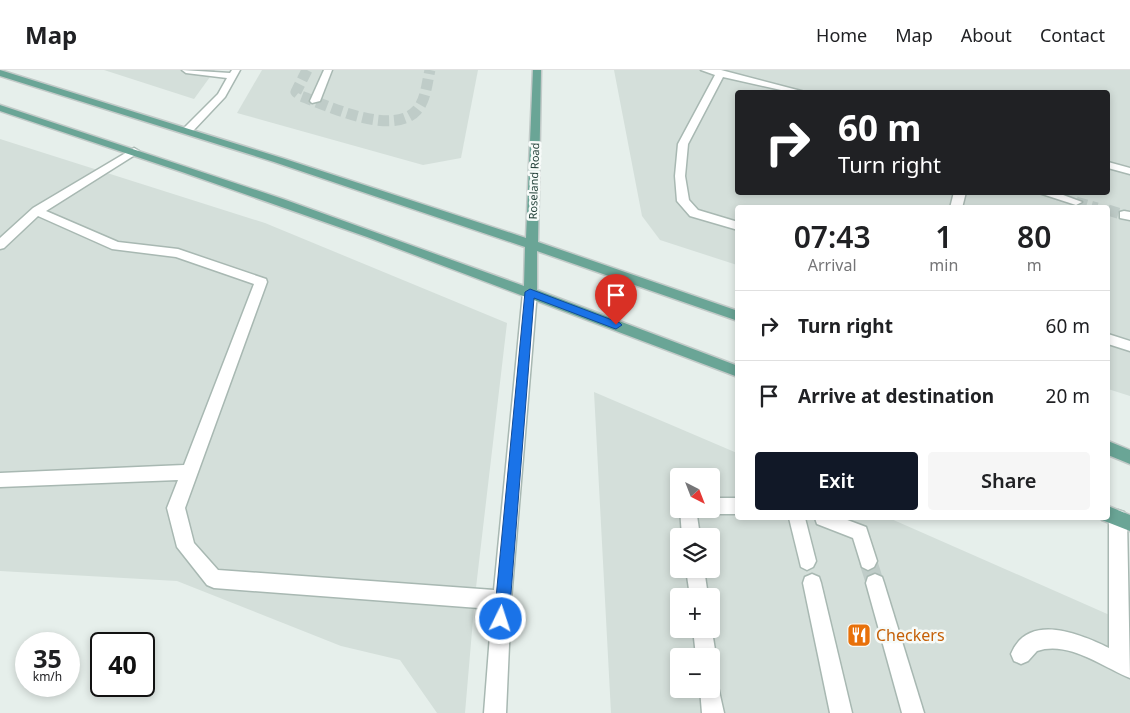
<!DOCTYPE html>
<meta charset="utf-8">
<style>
:root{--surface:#fff;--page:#f6f6f6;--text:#202124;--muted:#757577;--line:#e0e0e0;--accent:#111827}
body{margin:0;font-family:"Noto Sans",sans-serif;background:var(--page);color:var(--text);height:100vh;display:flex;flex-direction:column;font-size:19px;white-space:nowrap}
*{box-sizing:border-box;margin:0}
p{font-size:16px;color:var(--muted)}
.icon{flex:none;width:28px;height:28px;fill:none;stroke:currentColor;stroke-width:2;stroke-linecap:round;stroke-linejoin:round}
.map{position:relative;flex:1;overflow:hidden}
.side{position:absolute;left:735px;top:135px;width:375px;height:315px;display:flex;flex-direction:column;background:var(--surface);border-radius:5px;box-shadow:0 2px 8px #0003}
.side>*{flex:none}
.guide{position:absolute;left:735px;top:20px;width:375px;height:105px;border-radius:5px;box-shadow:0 2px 8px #0003;background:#202124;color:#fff;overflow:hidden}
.needle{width:32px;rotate:138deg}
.tools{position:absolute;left:670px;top:398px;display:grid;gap:10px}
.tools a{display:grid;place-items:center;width:50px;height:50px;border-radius:5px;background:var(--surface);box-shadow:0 2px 8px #0003;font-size:25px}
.speed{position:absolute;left:15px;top:562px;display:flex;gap:10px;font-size:25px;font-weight:700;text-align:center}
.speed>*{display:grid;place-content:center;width:65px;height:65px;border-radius:50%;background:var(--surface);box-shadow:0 2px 8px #0003;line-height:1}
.speed small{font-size:12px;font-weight:400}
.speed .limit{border:2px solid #111;border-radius:8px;background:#fff;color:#111}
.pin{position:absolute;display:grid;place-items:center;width:42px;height:42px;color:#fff;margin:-51px -21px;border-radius:50% 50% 50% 0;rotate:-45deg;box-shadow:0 0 5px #0007}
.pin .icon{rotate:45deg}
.me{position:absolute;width:55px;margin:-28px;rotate:4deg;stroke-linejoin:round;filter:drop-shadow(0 0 4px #0008)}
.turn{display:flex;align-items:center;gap:18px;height:105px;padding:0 20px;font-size:22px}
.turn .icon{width:65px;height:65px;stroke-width:2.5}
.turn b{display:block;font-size:35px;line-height:42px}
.eta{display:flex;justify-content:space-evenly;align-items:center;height:85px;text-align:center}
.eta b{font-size:30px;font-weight:600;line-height:35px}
.primary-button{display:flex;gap:10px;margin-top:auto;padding:10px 20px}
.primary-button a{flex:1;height:58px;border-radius:5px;background:var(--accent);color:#fff;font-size:20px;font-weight:600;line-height:58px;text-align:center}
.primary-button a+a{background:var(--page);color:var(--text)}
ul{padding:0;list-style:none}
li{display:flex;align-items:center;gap:15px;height:70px;padding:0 20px;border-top:1px solid var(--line)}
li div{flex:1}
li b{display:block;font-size:19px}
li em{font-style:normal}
header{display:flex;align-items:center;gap:30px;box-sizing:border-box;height:70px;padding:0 25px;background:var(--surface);border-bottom:1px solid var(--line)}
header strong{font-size:24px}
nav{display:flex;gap:28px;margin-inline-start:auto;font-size:18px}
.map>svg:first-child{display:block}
.built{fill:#d4dfda;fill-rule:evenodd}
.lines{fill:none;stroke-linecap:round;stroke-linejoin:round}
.minor-tunnel-far1{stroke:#bfccc8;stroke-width:11;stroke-dasharray:11 5;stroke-linecap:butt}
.minor-tunnel{stroke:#bfccc8;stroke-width:18;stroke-dasharray:18 9;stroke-linecap:butt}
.minor-casing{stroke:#a8b8b2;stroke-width:3}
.major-casing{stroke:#c2cac8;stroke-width:3}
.minor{fill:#fff;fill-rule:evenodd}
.major{fill:#6aa596;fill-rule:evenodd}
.route{fill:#1a73e8;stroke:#114b97}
.labels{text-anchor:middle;stroke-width:5;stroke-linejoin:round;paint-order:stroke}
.far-street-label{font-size:11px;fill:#24423a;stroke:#f7fbf9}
.near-food-label{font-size:16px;fill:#c56008;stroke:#f7fbf9;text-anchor:start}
</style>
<header>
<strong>Map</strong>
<nav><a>Home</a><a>Map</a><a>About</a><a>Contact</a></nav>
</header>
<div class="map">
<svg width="1130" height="643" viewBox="0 0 1130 643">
<rect width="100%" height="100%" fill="#e6efeb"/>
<g class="built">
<path d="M104 0H215L194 29Z"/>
<path d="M262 0H478L461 88 423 95 237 43Z"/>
<path d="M614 0H1130V326L1108 319V138H738L737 195 660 170 642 146ZM738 22H1108V122H738Z"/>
<path d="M0 69 265 153 507 253 475 526 465 643H437L400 590 341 576 177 511 0 501Z"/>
<path d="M594 322 737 383 738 448H889L1130 554V643H611ZM679 406H711V439H679ZM679 466H711V499H679ZM679 526H711V559H679ZM679 586H711V619H679Z"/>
</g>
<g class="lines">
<g class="minor-tunnel-far1">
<path d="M307 0 296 22 301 26C328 36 393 67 417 40 426 30 427 12 430 0"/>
<path d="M1076 132 1097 138"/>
<path d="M1108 140 1124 145"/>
</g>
<path class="minor-tunnel" d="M868 491 875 513"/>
<g class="minor-casing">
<g id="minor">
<path d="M182 0 230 3 232 0H240L225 27 192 62 188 63 183 60 184 58 218 24 227 8 186 3Z"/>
<path d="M324 0H332L320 31 312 33 310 31Z"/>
<path d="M701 0H721L805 22H790L723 7 688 74 685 106 689 130 698 140 738 152V160L690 146 677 131 675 106 678 74 715 5Z"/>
<path d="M134 78 139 81 138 83 46 141 118 172 178 179 266 209 267 212 185 438 194 473 218 500 494 520 523 222 530 217 535 219 537 222 511 530 506 643H484L492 539 214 518 207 515 177 477 167 438 178 410 0 417V403L184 395 254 214 176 187 112 179 38 146 4 178 0 179V168L33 138Z"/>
<path d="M1108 92 1130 98V104L1108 98Z"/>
<path d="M954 122H966L962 138H950Z"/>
<path d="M1036 122H1055L1082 132 1076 135Z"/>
<path d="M1124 141 1130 142V150L1120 148V142Z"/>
<path d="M1108 264 1130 271V281L1108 274Z"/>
<path d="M711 428H738V444H711L705 441 704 439H711Z"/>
<path d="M680 439H696L700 466H682Z"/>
<path d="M1118 440 1124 442 1127 448 1130 608C1103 597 1068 570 1037 581L1028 591 1021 594 1014 591 1011 584C1028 542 1080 564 1109 578V448L1112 442Z"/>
<path d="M789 448H805L816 491 813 497 807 500 801 497Z"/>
<path d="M815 448H842L866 457 877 491 874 497 868 500 862 497 853 468 817 454Z"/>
<path d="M686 499H704L708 526H690Z"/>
<path d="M812 504 819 507 821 513 852 643H830L803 513 805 507Z"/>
<path d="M875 504 882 507 884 513 924 643H902L866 513 868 507Z"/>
<path d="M711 555 716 586 711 594V586H696L693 559H711Z"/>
<path d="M711 609 717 612 724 643H702L700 619H711Z"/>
</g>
</g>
<g class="major-casing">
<g id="major">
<path d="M0 0 282 88 526 168 533 0H541L538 172 738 241V251L537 181V220L738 296V307L367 167 182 102 0 41V35L283 129 524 216 525 177 274 92 0 6Z"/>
<path d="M1108 371 1130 380V394L1108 385Z"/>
<path d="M1108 436 1130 445V461L1102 450 1101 448H1108Z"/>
</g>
</g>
<use href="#minor" class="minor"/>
<use href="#major" class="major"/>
</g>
<path class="route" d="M530 219 620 253 622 255 616 259 613 258 534 228 509 549 506 554 501 556 496 554 494 549 525 222Z"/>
<defs>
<g id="restaurant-square" transform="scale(1.25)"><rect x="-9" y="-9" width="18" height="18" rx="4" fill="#e8710a" stroke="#f7fbf9"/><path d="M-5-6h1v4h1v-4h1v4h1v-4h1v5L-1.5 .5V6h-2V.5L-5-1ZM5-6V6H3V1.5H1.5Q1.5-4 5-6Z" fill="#fff"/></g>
</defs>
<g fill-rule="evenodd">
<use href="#restaurant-square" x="859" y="565"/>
</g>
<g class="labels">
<g class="far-street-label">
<text transform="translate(534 111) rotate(-88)" y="4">Roseland Road</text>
</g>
<g class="near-food-label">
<text x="876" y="571">Checkers</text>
</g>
</g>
</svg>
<div class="tools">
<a><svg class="needle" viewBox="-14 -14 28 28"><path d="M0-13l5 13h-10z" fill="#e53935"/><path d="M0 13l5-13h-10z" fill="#757577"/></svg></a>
<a><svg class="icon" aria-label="layers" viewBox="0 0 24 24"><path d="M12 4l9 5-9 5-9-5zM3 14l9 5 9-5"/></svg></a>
<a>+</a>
<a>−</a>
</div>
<div class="speed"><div>35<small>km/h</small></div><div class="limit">40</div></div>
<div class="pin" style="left:616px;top:255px;background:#d93025"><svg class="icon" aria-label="arrive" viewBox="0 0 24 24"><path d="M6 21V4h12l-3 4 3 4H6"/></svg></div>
<svg class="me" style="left:501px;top:549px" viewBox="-20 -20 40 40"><circle r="17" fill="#1a73e8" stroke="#fff" stroke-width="3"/><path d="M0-11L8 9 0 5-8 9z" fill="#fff"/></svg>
<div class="guide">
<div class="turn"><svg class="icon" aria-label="right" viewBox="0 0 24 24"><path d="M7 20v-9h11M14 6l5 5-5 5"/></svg><div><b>60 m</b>Turn right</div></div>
</div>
<section class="side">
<div class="eta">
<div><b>07:43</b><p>Arrival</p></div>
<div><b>1</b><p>min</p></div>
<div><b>80</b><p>m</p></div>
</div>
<ul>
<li><svg class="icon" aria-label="right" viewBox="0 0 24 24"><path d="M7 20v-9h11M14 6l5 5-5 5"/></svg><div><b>Turn right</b></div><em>60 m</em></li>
<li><svg class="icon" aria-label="arrive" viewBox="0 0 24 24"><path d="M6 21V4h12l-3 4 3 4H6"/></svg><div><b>Arrive at destination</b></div><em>20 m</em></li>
</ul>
<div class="primary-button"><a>Exit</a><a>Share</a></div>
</section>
</div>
